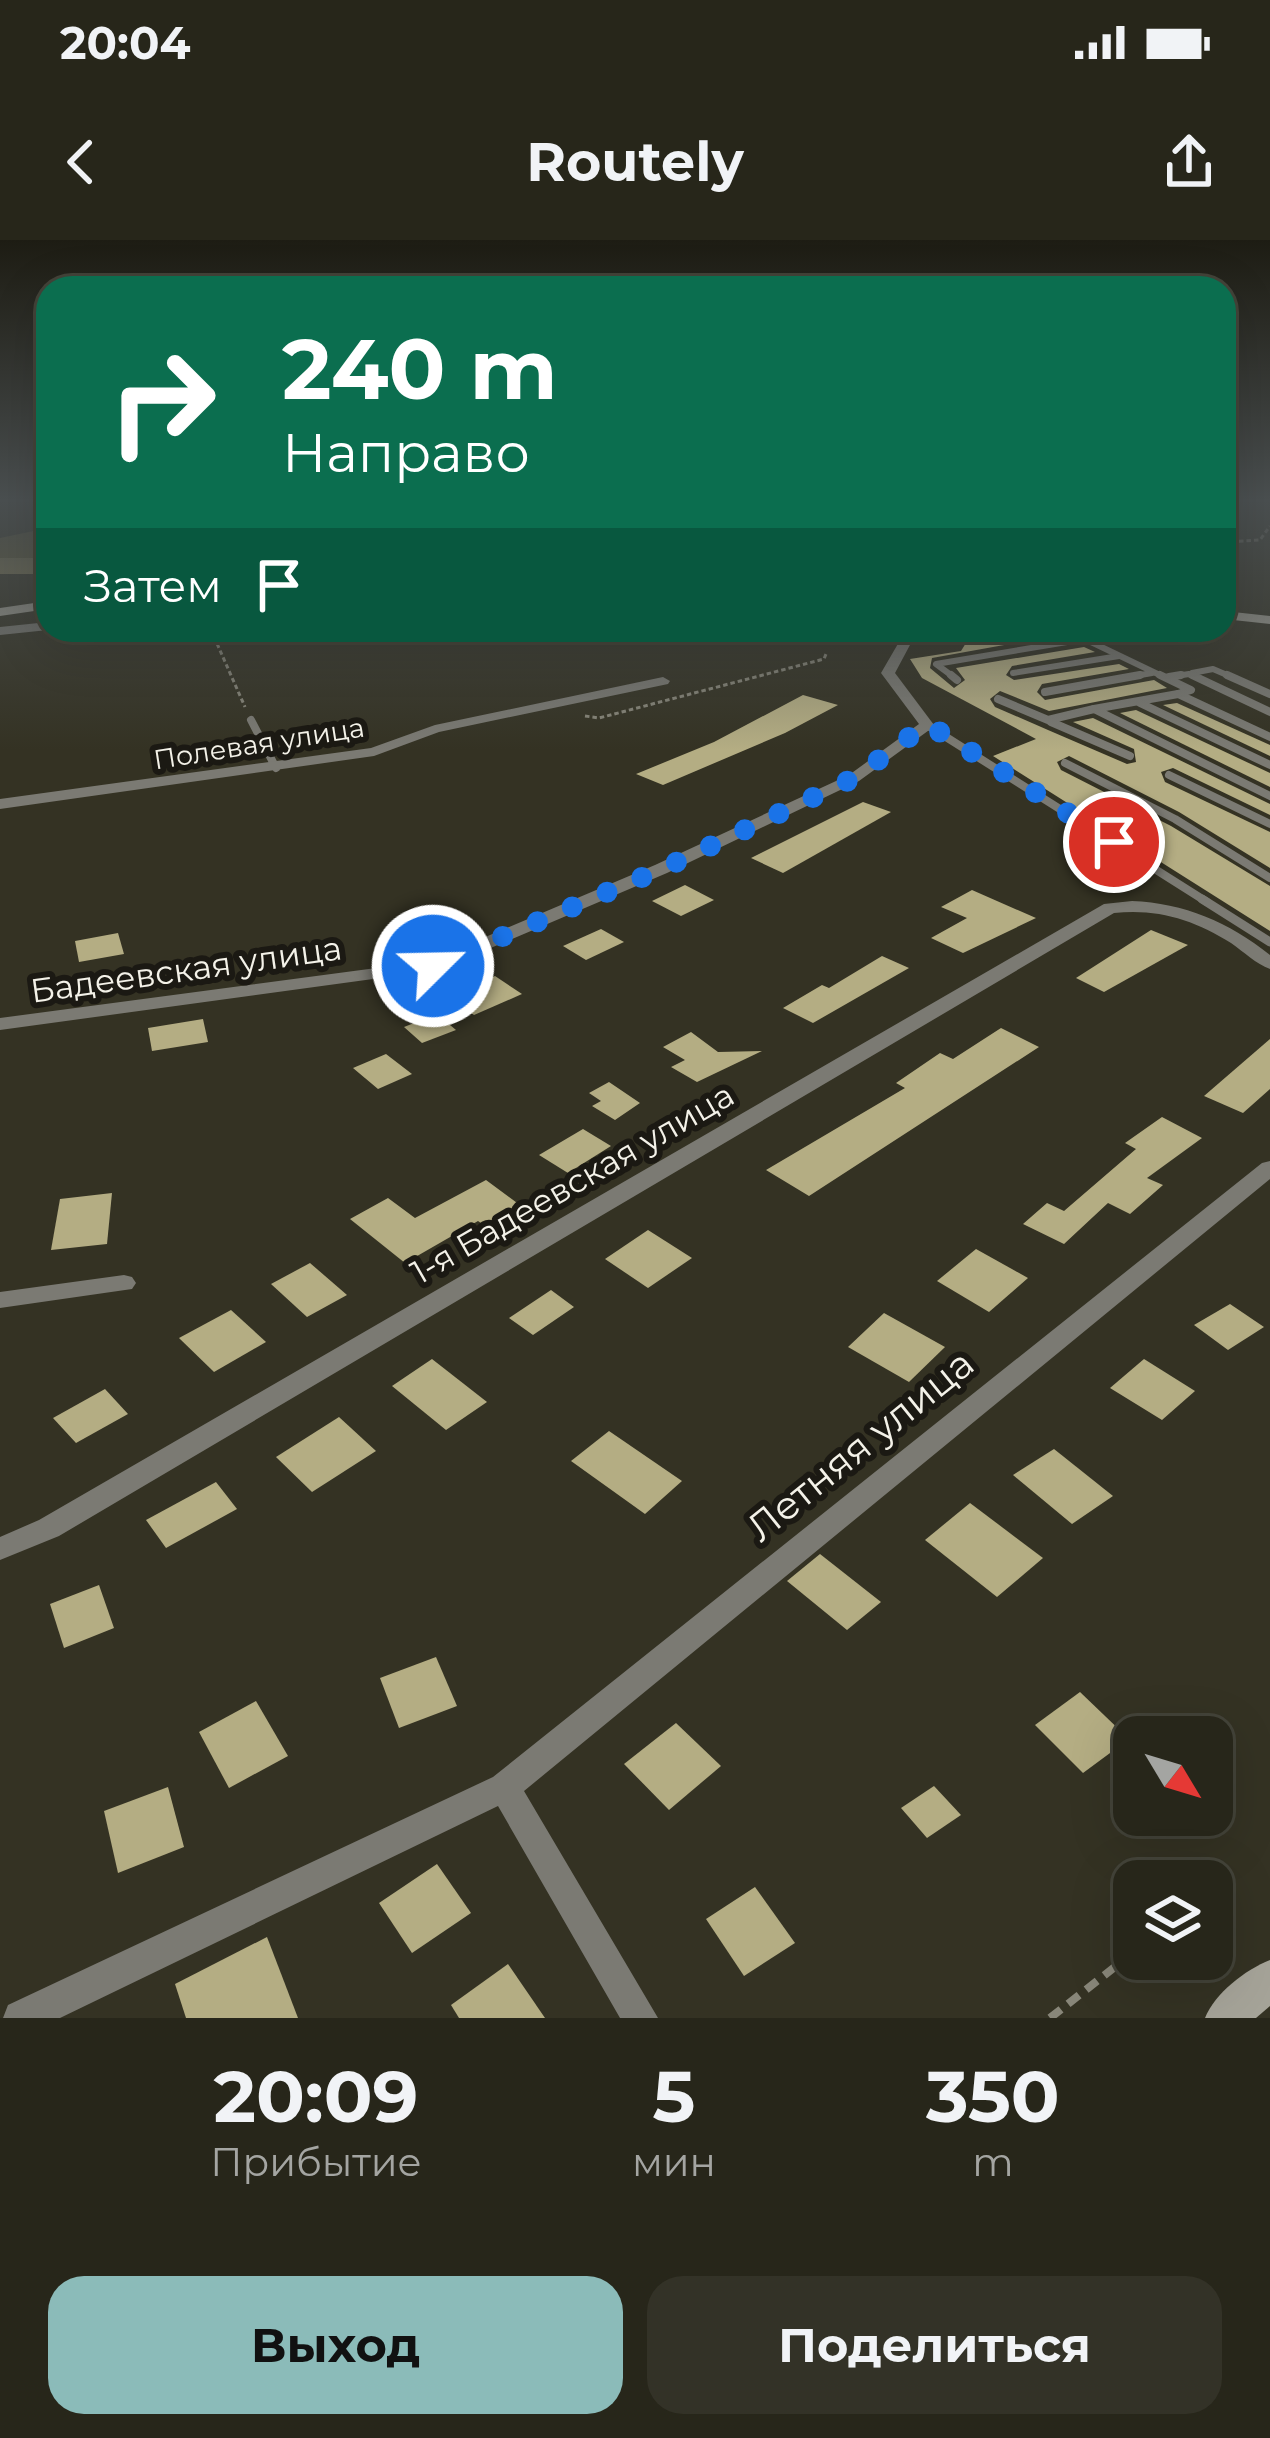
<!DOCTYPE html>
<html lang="ru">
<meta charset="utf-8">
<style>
:root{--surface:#27261a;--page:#333227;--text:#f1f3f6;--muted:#a4a5a2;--line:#434339;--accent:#8bbbb9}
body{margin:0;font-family:Montserrat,sans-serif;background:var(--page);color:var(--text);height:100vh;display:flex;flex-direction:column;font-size:45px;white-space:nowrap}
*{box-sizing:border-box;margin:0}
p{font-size:39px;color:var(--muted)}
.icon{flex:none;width:66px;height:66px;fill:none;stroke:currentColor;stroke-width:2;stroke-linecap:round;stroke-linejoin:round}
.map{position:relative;height:1778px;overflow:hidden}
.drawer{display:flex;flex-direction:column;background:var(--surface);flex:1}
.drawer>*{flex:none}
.guide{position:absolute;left:36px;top:36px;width:1200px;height:366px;border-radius:36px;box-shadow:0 12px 48px #0002,0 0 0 3px var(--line);background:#0b6e4f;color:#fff;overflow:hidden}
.needle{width:78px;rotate:128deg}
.controls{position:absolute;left:1113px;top:1476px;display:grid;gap:24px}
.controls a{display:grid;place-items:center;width:120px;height:120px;border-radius:24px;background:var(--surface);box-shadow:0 12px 48px #0002,0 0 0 3px var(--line);font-size:60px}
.pin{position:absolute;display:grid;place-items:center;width:102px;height:102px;color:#fff;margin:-51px;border:6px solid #fff;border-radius:50%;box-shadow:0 3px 12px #0007}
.me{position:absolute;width:132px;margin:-66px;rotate:67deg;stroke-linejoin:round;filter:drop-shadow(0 0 9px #0008)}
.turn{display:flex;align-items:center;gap:42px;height:252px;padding:0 48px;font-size:54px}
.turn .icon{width:156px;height:156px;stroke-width:2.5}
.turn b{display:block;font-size:84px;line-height:102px}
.then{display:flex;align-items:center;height:114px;padding:0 48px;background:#0003;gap:24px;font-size:45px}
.eta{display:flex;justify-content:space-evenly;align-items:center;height:204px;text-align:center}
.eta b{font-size:72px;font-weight:700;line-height:84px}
.primary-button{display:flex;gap:24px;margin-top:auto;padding:24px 48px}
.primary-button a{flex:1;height:138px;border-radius:36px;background:var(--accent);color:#111;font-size:48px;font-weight:700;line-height:138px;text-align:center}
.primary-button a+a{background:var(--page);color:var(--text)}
.status{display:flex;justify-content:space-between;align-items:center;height:84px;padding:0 60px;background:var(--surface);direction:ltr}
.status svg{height:33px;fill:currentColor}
header{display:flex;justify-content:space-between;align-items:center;height:156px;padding:0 48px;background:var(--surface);font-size:54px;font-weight:700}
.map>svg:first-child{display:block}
.forest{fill:#655e38}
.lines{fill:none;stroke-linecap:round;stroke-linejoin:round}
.river{fill:#877f58;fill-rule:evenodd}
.building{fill:#b4ad83}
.path-far1{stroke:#888679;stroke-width:3;stroke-dasharray:4.5 3;stroke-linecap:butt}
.path{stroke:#888679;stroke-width:8;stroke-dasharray:14 9;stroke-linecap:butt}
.lane-far2{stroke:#7b7a73;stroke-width:6}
.lane-far1{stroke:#7b7a73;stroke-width:8}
.lane{stroke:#7b7a73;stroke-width:9}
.street{fill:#7b7a73;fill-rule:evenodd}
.secondary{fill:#a5a398;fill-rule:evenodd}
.route{stroke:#1a73e8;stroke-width:21;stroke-dasharray:0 37.8}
.labels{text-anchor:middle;stroke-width:12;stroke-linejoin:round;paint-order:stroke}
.far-street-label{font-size:27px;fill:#f4f2e9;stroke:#1b1913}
.street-label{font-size:33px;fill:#f4f2e9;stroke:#1b1913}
.near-street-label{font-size:39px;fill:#f4f2e9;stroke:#1b1913}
</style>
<div class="status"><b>20:04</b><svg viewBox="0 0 49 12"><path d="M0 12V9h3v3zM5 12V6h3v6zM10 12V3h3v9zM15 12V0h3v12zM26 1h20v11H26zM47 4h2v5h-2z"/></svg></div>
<header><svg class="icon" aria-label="back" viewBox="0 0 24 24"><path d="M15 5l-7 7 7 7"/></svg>Routely<svg class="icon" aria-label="share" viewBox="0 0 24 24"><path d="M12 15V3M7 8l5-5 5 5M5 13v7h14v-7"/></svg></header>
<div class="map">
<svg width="1270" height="1778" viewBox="0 0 1270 1778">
<rect width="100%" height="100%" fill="#343223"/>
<path class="forest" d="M48 288V319L0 320V298Z"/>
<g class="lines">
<rect class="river" x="0" y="318" width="48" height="16"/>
</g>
<g class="building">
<path d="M974 390H1037L1055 396 932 418 930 428 954 448 965 440 956 428 1084 407 1095 412 1012 426 1006 435 1014 440 1119 424 1129 429 1042 444 1037 452 1045 460 1154 440 1167 448 1049 471 1000 451 990 459 995 467 1048 490 1127 524 1136 522 1134 509 1073 482 1093 478 1270 564V575L1173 528 1161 532 1165 542 1270 592V628L1179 572 1069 516 1057 522 1061 530 1171 586 1270 646V691L993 516 1036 499 922 438 910 419 961 411Z"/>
<path d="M803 455 838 465 785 493 663 545 636 534 714 502Z"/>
<path d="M1177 463 1270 505V516L1163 465Z"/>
<path d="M1136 470 1270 533V547L1120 473Z"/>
<path d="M863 562 891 572 783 633 751 618Z"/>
<path d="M685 645 714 660 681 676 652 661Z"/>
<path d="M972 650 1036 678 963 713 931 698 967 678 941 667Z"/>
<path d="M601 689 624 702 586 720 563 706Z"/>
<path d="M1151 690 1188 705 1104 752 1076 738Z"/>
<path d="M118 693 124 714 79 722 75 701Z"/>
<path d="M882 716 909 728 813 783 783 768 822 745 829 748Z"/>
<path d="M495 736 522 754 474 775 447 756Z"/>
<path d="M437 774 456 790 422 803 404 787Z"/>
<path d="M203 779 208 802 152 811 148 788Z"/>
<path d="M1001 788 1039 807 809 956 766 930 905 848 896 843 940 813 953 819Z"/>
<path d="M691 792 718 812 762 811 697 842 671 827 685 820 663 807Z"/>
<path d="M1270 799V849L1243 873 1204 856Z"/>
<path d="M386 814 412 834 378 849 353 828Z"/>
<path d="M609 842 640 863 615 880 592 866 601 861 589 853Z"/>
<path d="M1162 877 1202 898 1147 938 1163 945 1130 974 1108 963 1064 1004 1023 984 1047 963 1064 971 1136 909 1125 903Z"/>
<path d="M583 889 611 906 568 933 539 915Z"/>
<path d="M486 940 524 968 488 988 478 981 405 1023 350 979 388 958 415 978Z"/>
<path d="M112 953 107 1004 51 1010 60 959Z"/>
<path d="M648 990 692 1018 648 1048 605 1019Z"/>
<path d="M976 1009 1028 1038 989 1072 937 1041Z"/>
<path d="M310 1023 347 1055 307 1077 271 1044Z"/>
<path d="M551 1050 574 1067 533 1095 509 1078Z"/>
<path d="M1230 1064 1264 1087 1228 1110 1194 1085Z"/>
<path d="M231 1070 266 1102 214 1132 179 1098Z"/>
<path d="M884 1073 945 1107 909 1142 848 1107Z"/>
<path d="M432 1119 487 1162 446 1190 392 1146Z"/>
<path d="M1144 1119 1195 1151 1162 1180 1110 1148Z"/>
<path d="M105 1149 128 1174 76 1203 53 1178Z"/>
<path d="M339 1177 376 1211 312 1252 276 1217Z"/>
<path d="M609 1191 682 1241 645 1274 571 1221Z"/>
<path d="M1054 1209 1113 1256 1072 1284 1013 1235Z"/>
<path d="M216 1242 237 1269 166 1308 146 1280Z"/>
<path d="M970 1263 1043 1318 997 1357 925 1300Z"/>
<path d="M820 1314 881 1362 847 1390 787 1341Z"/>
<path d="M99 1345 114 1388 64 1408 50 1364Z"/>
<path d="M436 1417 457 1466 399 1488 380 1438Z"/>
<path d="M1080 1452 1129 1499 1083 1533 1035 1485Z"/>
<path d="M256 1461 288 1516 229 1548 199 1492Z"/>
<path d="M676 1483 721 1526 669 1570 624 1524Z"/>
<path d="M934 1546 961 1575 927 1598 901 1568Z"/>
<path d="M168 1547 184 1607 118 1633 104 1571Z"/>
<path d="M437 1624 471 1673 412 1713 379 1663Z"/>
<path d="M755 1647 795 1703 744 1736 706 1679Z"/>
<path d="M267 1697 298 1778H186L175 1744Z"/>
<path d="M508 1724 545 1778H459L451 1765Z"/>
</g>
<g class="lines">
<g class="path-far1">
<path d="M1224 302 1260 300 1270 286"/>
<path d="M211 390 245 467"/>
<path d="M585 476 599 478 824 419 826 414"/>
</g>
<g class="path">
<path d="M1212 1700 1221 1693"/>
<path d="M1050 1778 1125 1719 1162 1733 1183 1719"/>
</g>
<g class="lane-far2">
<path d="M1066 390 1166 438"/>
<path d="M773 397H908"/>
<path d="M1013 433 1119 416"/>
<path d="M1192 433 1213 429 1234 438"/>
<path d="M1169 437 1189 434 1198 438"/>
<path d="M955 438 936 424 1085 399"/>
<path d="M1123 438 1152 433"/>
</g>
<g class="lane-far1">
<path d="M951 435 957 440"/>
<path d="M1160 435 1191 450 1178 454 1270 497"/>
<path d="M1192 435 1270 472"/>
<path d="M1227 435 1270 454"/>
<path d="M1169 437 1181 435"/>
<path d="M1045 452 1140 435"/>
<path d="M1178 454 1094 469 1270 556"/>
<path d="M998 459 1048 480 1094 469"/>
<path d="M1140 463 1270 525"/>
<path d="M251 480 276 528"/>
<path d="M1051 482 1130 516"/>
<path d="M927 485 1207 662"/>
<path d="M1065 523 1175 579 1270 638"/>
<path d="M1169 535 1270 584"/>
</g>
<path class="lane" d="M1202 659 1270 702"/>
<g class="street">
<path d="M48 382V390L0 395V387Z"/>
<path d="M906 390H918L895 433 934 485 932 488 859 541 667 633 439 730 0 790V778L429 721 655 625 849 535 919 484 881 433Z"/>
<path d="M663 437 670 441 668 444 439 492 374 516 0 569V559L371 508 435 485Z"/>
<path d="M1132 661C1184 663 1229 682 1270 715V729C1256 724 1244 712 1231 703 1195 680 1157 668 1114 673L59 1296 0 1320V1297L39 1280 1104 664Z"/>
<path d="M1270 921V939L524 1551 658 1778H620L498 1566 60 1778H3L8 1765 493 1537 1262 923Z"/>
<path d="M124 1035 132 1037 136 1043 132 1049 0 1068V1052Z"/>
</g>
<g class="secondary">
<path d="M48 361V369L0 376V368Z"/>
<path d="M1224 371 1270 376V384L1224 379Z"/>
<path d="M1270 1720V1766L1256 1778H1205C1215 1753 1245 1730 1270 1720Z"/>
</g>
</g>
<linearGradient id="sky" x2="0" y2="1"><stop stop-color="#1d1c13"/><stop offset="0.51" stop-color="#4a4f50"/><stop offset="1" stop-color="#4a4f50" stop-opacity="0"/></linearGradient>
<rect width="1270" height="510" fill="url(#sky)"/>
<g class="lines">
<path class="route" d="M433 726 662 629 854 538 927 484 1114 602"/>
</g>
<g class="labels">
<g class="far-street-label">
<text transform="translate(259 504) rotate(-9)" y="9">Полевая улица</text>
</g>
<g class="street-label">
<text transform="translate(186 729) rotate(-8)" y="12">Бадеевская улица</text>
<text transform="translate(572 943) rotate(-30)" y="12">1-я Бадеевская улица</text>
</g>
<g class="near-street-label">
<text transform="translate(860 1205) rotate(-39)" y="14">Летняя улица</text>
</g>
</g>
</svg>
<div class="controls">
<a><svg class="needle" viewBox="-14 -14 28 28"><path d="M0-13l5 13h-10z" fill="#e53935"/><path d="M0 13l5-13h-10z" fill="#a4a5a2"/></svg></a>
<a><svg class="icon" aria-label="layers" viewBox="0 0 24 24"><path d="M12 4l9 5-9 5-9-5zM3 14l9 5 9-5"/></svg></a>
</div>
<div class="pin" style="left:1114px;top:602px;background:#d93025"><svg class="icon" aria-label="arrive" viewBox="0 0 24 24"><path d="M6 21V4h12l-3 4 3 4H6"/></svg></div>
<svg class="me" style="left:433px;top:726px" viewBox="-20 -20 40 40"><circle r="17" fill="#1a73e8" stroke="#fff" stroke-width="3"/><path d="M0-11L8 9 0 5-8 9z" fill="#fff"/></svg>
<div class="guide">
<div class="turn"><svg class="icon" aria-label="right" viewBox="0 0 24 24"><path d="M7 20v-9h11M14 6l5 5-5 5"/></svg><div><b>240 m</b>Направо</div></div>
<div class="then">Затем<svg class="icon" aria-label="arrive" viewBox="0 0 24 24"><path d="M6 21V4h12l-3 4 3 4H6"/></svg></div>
</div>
</div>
<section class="drawer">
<div class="eta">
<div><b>20:09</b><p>Прибытие</p></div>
<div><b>5</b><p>мин</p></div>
<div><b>350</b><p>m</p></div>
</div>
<div class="primary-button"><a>Выход</a><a>Поделиться</a></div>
</section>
